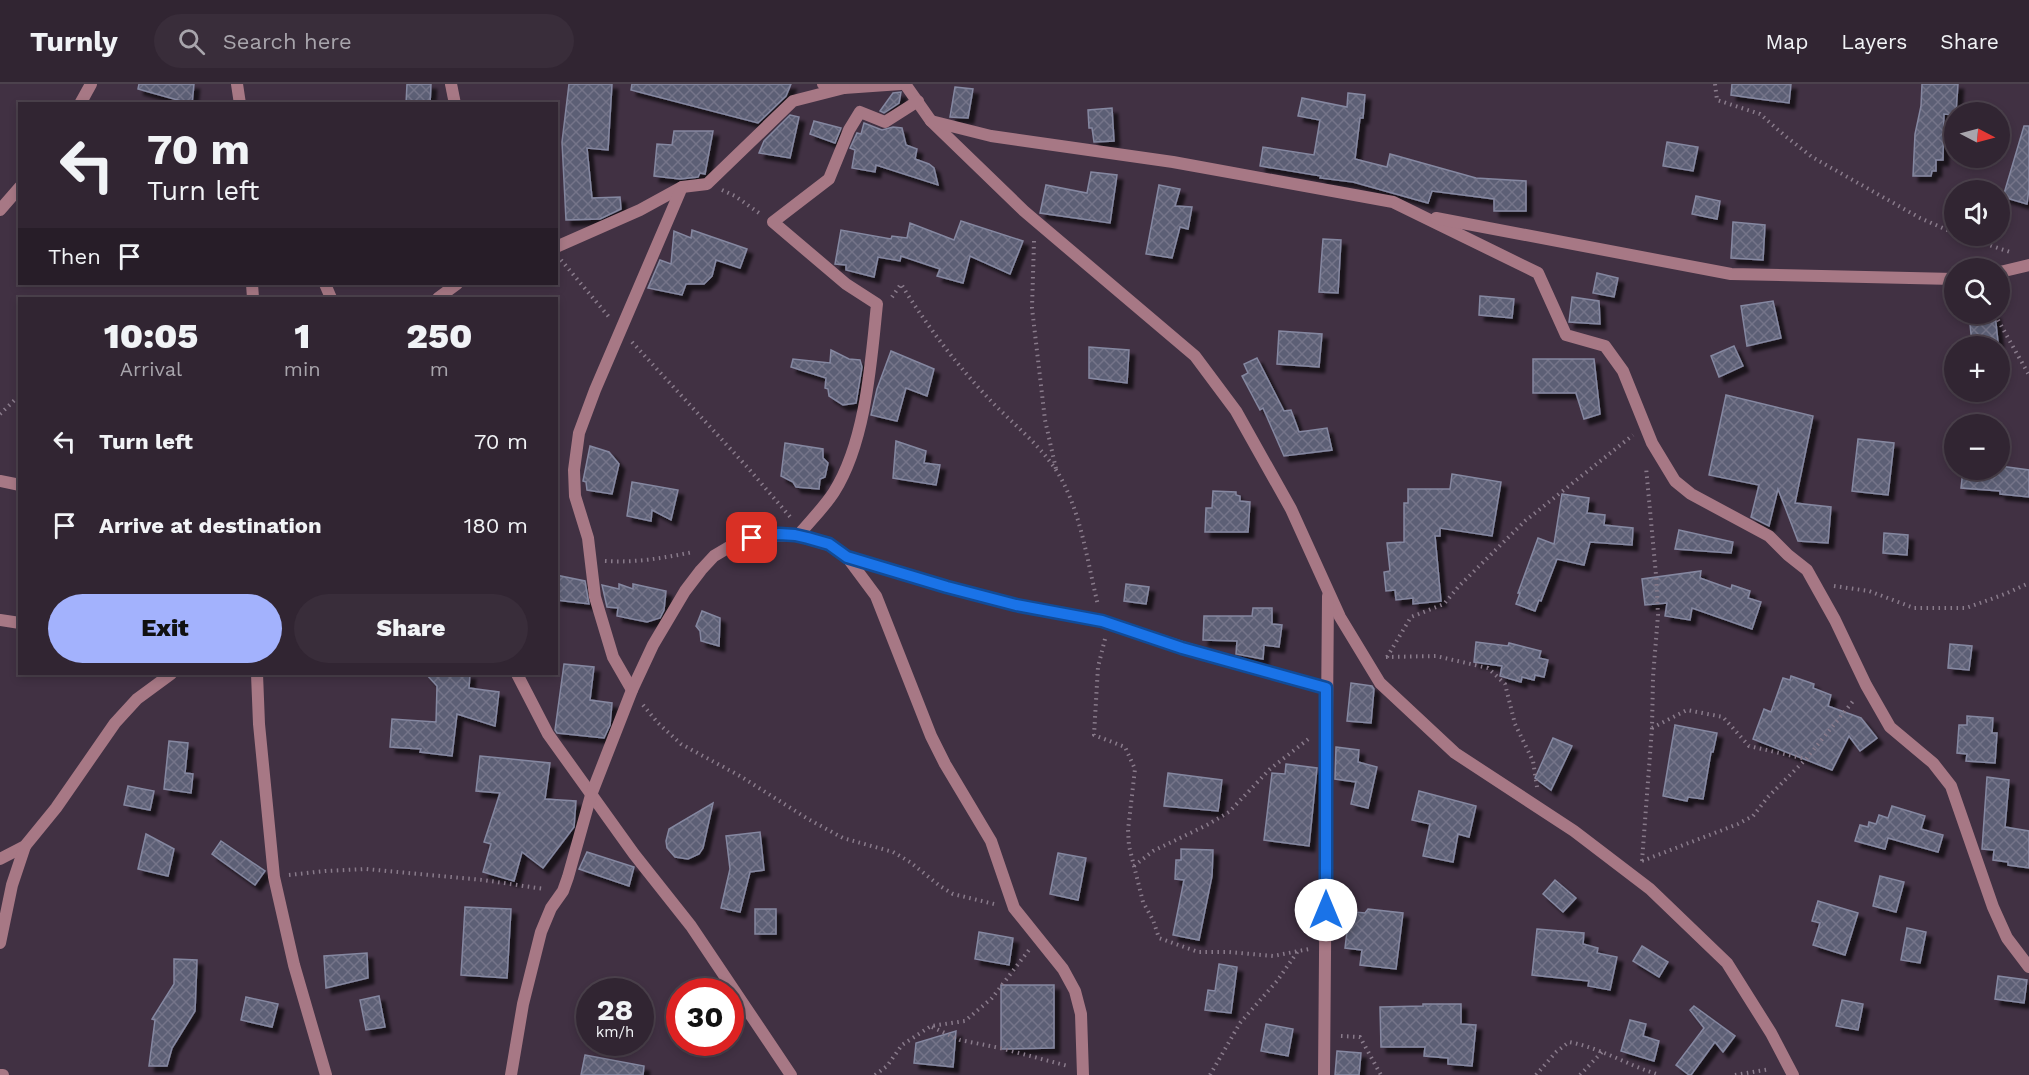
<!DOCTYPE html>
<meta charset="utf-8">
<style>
:root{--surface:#312532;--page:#392d3a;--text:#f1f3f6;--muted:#a8a5ac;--line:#4c424d;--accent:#a3b2fd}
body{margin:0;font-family:"Work Sans",sans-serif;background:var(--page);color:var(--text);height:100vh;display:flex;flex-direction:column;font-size:22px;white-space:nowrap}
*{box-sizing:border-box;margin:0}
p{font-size:20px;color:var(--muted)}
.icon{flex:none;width:33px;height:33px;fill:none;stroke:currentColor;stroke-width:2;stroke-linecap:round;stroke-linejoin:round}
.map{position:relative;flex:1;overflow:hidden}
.drawer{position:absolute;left:18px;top:213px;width:540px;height:378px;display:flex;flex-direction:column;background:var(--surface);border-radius:0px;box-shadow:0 3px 9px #0003,0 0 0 2px var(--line)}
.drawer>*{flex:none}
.banner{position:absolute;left:18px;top:18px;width:540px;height:183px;border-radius:0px;box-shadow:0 3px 9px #0003,0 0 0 2px var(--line);background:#312532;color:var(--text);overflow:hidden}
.needle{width:39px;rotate:96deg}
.controls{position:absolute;left:1944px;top:18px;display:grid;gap:12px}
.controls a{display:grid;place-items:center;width:66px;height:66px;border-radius:50%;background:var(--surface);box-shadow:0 3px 9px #0003,0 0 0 2px var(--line);font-size:30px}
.speed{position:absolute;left:576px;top:894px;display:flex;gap:12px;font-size:30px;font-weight:700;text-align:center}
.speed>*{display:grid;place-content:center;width:78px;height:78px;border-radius:50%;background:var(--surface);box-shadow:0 3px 9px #0003,0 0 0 2px var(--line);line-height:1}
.speed small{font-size:15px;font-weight:400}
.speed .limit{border:9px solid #d22;background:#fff;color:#111}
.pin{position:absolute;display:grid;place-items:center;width:51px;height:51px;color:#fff;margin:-26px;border-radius:12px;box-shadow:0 3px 9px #0006}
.me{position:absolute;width:66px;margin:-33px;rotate:0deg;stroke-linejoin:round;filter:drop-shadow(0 0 4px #0008)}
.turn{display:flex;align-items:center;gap:21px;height:126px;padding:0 30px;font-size:27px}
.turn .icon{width:78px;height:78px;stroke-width:2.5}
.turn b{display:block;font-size:42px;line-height:51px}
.then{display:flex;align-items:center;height:57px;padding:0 30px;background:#0003;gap:12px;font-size:22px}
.eta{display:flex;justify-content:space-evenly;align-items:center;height:102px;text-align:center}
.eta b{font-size:36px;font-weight:800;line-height:42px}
.action{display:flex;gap:12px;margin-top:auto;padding:12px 30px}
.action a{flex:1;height:69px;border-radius:36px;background:var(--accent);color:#111;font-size:24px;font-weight:800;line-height:69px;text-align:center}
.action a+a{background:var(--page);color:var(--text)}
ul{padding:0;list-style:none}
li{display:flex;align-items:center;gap:18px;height:84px;padding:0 30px}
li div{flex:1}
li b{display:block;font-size:22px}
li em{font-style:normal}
header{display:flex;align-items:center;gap:36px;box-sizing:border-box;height:84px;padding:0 30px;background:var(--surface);border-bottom:2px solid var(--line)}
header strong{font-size:28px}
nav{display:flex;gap:33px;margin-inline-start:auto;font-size:21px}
.search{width:420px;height:54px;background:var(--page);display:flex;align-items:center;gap:15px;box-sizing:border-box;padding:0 21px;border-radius:33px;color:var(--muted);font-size:22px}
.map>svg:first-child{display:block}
.building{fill:url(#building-cross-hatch);stroke:#8588a1;stroke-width:1.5;filter:url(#shadow)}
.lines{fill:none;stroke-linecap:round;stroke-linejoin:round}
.path{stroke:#897b8b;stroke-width:4;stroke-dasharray:1.5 4.5;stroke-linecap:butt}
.minor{stroke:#a77885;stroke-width:12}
.route-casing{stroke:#114b97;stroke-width:15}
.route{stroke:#1a73e8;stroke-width:10}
</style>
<header>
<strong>Turnly</strong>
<div class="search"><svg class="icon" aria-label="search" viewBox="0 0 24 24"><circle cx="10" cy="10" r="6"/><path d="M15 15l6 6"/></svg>Search here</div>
<nav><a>Map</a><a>Layers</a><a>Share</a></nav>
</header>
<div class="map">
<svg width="2029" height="991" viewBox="0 0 2029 991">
<defs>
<pattern id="building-cross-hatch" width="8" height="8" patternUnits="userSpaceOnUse" patternTransform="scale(1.5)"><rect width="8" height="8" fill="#5c5e75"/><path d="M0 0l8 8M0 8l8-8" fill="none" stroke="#747589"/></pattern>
<filter id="shadow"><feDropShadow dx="5.5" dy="5.5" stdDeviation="1.5" flood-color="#0009"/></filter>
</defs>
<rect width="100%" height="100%" fill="#413143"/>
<g class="building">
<path d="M139 0H194L192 20 138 5Z"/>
<path d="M407 0H431L430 20H406Z"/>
<path d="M569 0H612L608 66 587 64 592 114 620 113 621 125 600 135 566 136 562 58Z"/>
<path d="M632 0H791L786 12 758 39 631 6Z"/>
<path d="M1732 0H1791L1789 19 1731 11Z"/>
<path d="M1922 0H1958L1956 28 1954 31 1944 30 1943 76H1936V87H1932L1931 92H1913L1915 50 1921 22Z"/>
<path d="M955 3 973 5 968 34 950 33Z"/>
<path d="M901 8 899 19 884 29 880 27 893 9Z"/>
<path d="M1348 9 1365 11 1363 34H1360L1355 75 1387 83 1390 70 1476 94 1526 97V127H1494V115L1432 107 1428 119 1353 98 1320 94 1321 92 1260 82 1263 63 1314 71 1320 36 1298 32 1302 14 1347 23Z"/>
<path d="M1112 24 1114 57 1094 58 1092 44H1089L1088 26Z"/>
<path d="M790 31 799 33 790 74 759 69 764 57Z"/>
<path d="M814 37 841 44 835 59 810 50Z"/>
<path d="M864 39 882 46 893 43 902 44 906 61 917 65 915 75 929 80 934 84 938 101 876 81 875 88 852 84 855 66 850 64 857 49 861 50Z"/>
<path d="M2024 42H2029V105L2027 120 2003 113Z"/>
<path d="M674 47H713L705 90 700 89 698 93 680 95 654 92 657 60 672 61Z"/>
<path d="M1667 58 1698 63 1693 87 1663 82Z"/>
<path d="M1091 88 1117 91 1110 139 1040 129 1046 101 1087 109Z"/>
<path d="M1159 101 1180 105 1175 122 1192 123 1188 145 1180 143 1172 174 1146 170Z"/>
<path d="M1696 112 1720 117 1717 135 1692 130Z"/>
<path d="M961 137 1023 157 1010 190 970 172 963 199 937 192 940 185 901 172 900 177 878 173 874 193 846 186V181L835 180 841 146 891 155 892 152 907 154 910 139 954 156Z"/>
<path d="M1733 138 1765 141 1763 176 1731 174Z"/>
<path d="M692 146 747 165 740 184 716 176 712 192 704 200H686L682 211 648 204 660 176 671 180 674 147 691 154Z"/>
<path d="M1323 155 1341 156 1338 209 1319 208Z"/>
<path d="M1597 189 1618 194 1614 213 1593 209Z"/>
<path d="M1480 212 1514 215 1512 234 1479 231Z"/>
<path d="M1572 213 1599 217 1600 240 1569 238Z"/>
<path d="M1773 217 1781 254 1747 262 1741 222Z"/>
<path d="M1969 230H1995L1998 258 1972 260Z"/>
<path d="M1279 247 1322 250 1319 283 1277 280Z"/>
<path d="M1734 262 1743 282 1719 293 1711 272Z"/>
<path d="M1089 263 1129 266 1127 299 1089 294Z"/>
<path d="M831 266 849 275 860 276 862 283 856 319 843 321 829 312 828 305 825 304 826 294 791 283 793 275 830 279Z"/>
<path d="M891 267 934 285 927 312 906 304 897 337 871 331 877 305Z"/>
<path d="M1257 274 1284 327 1291 326 1299 348 1327 344 1332 366 1284 372 1263 324 1260 326 1242 292 1248 289 1244 280Z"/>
<path d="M1533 275H1594L1600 330 1584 335 1576 309H1533Z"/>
<path d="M1726 311 1813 332 1795 419 1831 423 1828 459 1798 457 1778 405 1769 442 1751 433 1759 401 1709 391Z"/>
<path d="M1858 355 1894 359 1888 411 1852 407Z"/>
<path d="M896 357 926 367 924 379 940 381 936 401 893 394Z"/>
<path d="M785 359 823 365V374L828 379 825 393 820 395 819 405 796 403 793 398 781 392Z"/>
<path d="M590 362 609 368 619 380 612 410 587 406 586 398 583 397Z"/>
<path d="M2000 382 2029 386V413L2000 410V407L1961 404 1963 386H2000Z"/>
<path d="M1452 390 1501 398 1492 452 1440 444V452H1435L1441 517 1413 520V514L1396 516 1395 506 1386 507 1384 488 1390 487 1387 459 1404 458V419H1408V405H1450Z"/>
<path d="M632 398 678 406 671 436 652 426 651 437 627 432Z"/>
<path d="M1213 407 1236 408V411L1240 412V417L1250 418 1248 448H1205L1206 424H1212Z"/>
<path d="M1562 410 1589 414 1587 429 1605 431 1604 441 1633 444 1632 461 1590 458 1584 481 1557 475 1541 517 1539 516 1535 527 1516 520 1520 509H1518L1538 454 1554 460Z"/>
<path d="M1679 446 1733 458 1731 469 1675 465Z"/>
<path d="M1884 449 1908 451 1907 471 1883 469Z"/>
<path d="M1701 487 1700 494 1731 505 1732 501 1750 507 1748 514 1761 518 1752 545 1692 524 1690 536 1665 532 1667 519 1645 521 1642 495Z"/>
<path d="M556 491 585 497 589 520 556 516Z"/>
<path d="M619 500 633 505V500L666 507 664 526 660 534 647 538 617 532 618 524 607 523 602 501 619 505Z"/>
<path d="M1126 500 1149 503 1146 520 1124 517Z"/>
<path d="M1253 524H1272V540L1282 541 1279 563 1264 561 1263 575 1236 570 1237 557 1203 556 1204 532H1252Z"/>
<path d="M702 527 720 534 719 562 701 557 700 547 696 542Z"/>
<path d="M1476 558 1508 562 1509 559 1541 567 1539 574 1548 576 1544 593 1535 591 1534 596 1522 593 1521 598 1500 592 1502 582 1474 578Z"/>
<path d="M1950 560 1972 562 1969 586 1948 584Z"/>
<path d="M564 580 594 583 590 616 612 619 610 641 604 654 557 649 555 646Z"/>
<path d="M426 590H470L469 604 499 608 495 642 457 630 452 672 420 668 421 665 390 663 392 635 436 638 437 602Z"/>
<path d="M1791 592 1814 600 1813 604 1831 611 1828 622 1861 634 1877 654 1860 667 1849 652 1832 686 1753 655 1764 625 1771 628 1783 594 1790 596Z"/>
<path d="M1351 599 1372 602 1374 605 1371 639 1347 637Z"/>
<path d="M1967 632 1993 634 1992 649H1997L1995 679 1966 677 1967 670 1957 669 1959 641H1967Z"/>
<path d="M1675 641 1717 649 1713 668H1711L1703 715 1688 713 1687 717 1663 712Z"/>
<path d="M1553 654 1572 662 1551 706 1535 694Z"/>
<path d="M169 657 188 659 185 689 193 690 191 709 164 705Z"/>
<path d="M1336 663 1359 666 1358 678 1377 683 1368 724 1351 720 1356 698 1335 695Z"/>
<path d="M480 672 550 679 545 715 576 717 574 743 543 784 522 768 514 797 483 788 491 760 484 758 500 709 476 707Z"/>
<path d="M1286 680 1317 684 1309 762 1264 756 1272 689 1285 690Z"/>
<path d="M1168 689 1222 696 1218 727 1164 722Z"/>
<path d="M1987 693 2009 696 2005 743 2029 747V784L2008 781V778L1993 776 1994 766 1982 765Z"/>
<path d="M128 702 154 707 150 726 124 721Z"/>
<path d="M1419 707 1476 722 1469 753 1458 750 1453 778 1423 772 1430 740 1412 736Z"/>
<path d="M713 719 703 764 699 770 688 775 675 773 667 764 666 757 669 745Z"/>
<path d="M1892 722 1925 732 1921 745 1943 751 1938 768 1888 754 1885 765 1855 757 1860 741 1868 743 1869 738 1876 740 1879 731 1888 734Z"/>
<path d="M760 748 764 786 750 788 740 828 721 824 730 785 726 752Z"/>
<path d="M146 750 174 765 168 792 138 785Z"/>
<path d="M221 757 265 787 255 801 212 770Z"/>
<path d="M1181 765 1213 766 1212 792 1199 856 1173 851 1184 796 1175 795 1176 776H1181Z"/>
<path d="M587 768 634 783 629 802 579 785Z"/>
<path d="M1058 769 1086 774 1078 816 1050 810Z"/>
<path d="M1880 792 1904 798 1896 828 1873 822Z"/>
<path d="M1555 796 1576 814 1563 828 1543 810Z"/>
<path d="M1818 817 1858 829 1845 871 1813 861 1820 839 1812 837Z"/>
<path d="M465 823 511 825 507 894 461 891Z"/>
<rect x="755" y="825" width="21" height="25"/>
<path d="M1368 825 1403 829 1396 885 1360 881 1362 866 1345 864 1348 839 1353 840 1355 828 1365 829Z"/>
<path d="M1907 844 1926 848 1920 879 1901 876Z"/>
<path d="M1537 845 1584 849 1583 860 1598 864 1597 869 1617 873 1610 906 1588 902 1589 897 1532 891Z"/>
<path d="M979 848 1013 854 1009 881 975 875Z"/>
<path d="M1642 862 1668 878 1659 893 1633 877Z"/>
<path d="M367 869 368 894 326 904 324 872Z"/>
<path d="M174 875 197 876 195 927 172 964 167 982H149L155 936 152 935 174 900Z"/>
<path d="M1219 880 1237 883 1231 929 1205 926 1208 906 1215 907Z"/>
<path d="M1998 892 2027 896 2024 919 1995 915Z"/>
<path d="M1001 901H1054V964L1001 965Z"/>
<path d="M379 912 385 943 366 946 360 916Z"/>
<path d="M246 913 278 920 272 943 241 936Z"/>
<path d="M1842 916 1863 920 1858 946 1836 942Z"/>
<path d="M1423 920H1461V940L1476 941 1472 982 1448 980V974L1424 972 1425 963H1381L1380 923 1423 922Z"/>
<path d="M1694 922 1735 952 1723 968 1715 958 1691 991H1689L1676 981 1704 944 1690 926Z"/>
<path d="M1630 936 1646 940 1643 952 1659 957 1654 977 1621 967Z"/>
<path d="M1266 940 1293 945 1288 972 1261 967Z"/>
<path d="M956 947 953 983 914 979 916 959Z"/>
<path d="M1337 967 1361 969 1359 991H1335Z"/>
<path d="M585 971 644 982 643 991H581Z"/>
</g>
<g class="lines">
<g class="path">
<path d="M1715 0 1717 16 1760 30 1784 51 1812 73 1920 134 1954 149"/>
<path d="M722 106 735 112 759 129"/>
<path d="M1962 152 2010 168"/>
<path d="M1034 157 1032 224 1045 336 1056 385"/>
<path d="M561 176 609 233"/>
<path d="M892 213 901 200C927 242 956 280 990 316 1012 339 1038 359 1056 386 1081 425 1087 477 1098 521"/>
<path d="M1998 230V236L2029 291"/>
<path d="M632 258 748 384 792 435"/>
<path d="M0 330 20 311"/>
<path d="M605 477C635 479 664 474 693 468"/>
<path d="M1834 502 1869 507 1914 524H1966L2005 510 2029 499"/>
<path d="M1105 555 1098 583 1094 651 1125 663 1135 685 1128 746 1129 762 1143 818 1153 836 1159 854 1198 868H1229L1273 872 1309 865"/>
<path d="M1386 573 1436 572 1488 584 1505 600 1515 640 1533 677 1537 703"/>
<path d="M1387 573 1411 533 1444 520 1459 502 1525 437 1633 351"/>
<path d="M643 621 658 639 681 660 740 692 808 735 843 754 893 768 910 778 940 802 953 810 994 820"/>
<path d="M1652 644 1687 626 1723 633 1749 662 1806 675"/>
<path d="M1642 777 1652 644 1653 593 1658 531 1656 491 1646 383"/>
<path d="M1642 777 1738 740 1753 732 1768 713 1806 675 1854 616"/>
<path d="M1134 782 1153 767 1207 741 1229 728 1270 685 1311 653"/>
<path d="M289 791 325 787 366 785 483 796 544 805"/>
<path d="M932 943 960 956 1000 964 1068 982"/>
<path d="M1341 952 1360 953 1381 991"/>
<path d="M875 991 887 982 902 961 931 942 965 937 992 914 1029 866"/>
<path d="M1210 991 1240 939 1277 897 1298 867"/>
<path d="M1536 991 1556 968 1569 958C1601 964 1629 982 1660 991"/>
<path d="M1580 991 1602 968"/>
<path d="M1735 991 1770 985"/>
</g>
<g class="minor">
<path d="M237 0 240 20"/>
<path d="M451 0 455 20"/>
<path d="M823 0 844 4 901 0"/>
<path d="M905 0 931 37 1024 127 1195 272 1236 327 1291 425 1340 533 1380 599 1455 669 1574 747 1650 805 1727 879 1771 949 1793 991"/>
<path d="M80 20 91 0"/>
<path d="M931 37 991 52 1173 78 1393 118 1538 189 1566 251 1605 262 1623 287 1652 359 1675 397 1691 410 1769 452 1788 471 1807 486 1835 536 1866 601 1890 643 1933 679 1951 702 1993 823 2007 854 2029 883"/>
<path d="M0 126 20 103"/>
<path d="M1436 134 1731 190 1954 195"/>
<path d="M556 163 640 126 682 103 707 100 793 17 844 4"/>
<path d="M2000 188 2029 181"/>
<path d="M252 200 253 214"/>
<path d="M325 200 331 214"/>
<path d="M438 214 457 200"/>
<path d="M0 397 20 401"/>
<path d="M802 447C813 434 825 422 834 408 866 357 871 278 877 220L846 200 773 138 829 95 849 46 860 28 885 38 918 17"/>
<path d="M847 473 876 512 931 652 945 680 991 757 1014 824 1063 885 1075 907 1081 930 1083 991"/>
<path d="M0 536 20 539"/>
<path d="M257 590 259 640 274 793 294 881 326 991"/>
<path d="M517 590 548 650 634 770 691 842 791 991"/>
<path d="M632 606 613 573 595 513 588 454 575 412 574 386 579 349 595 306 682 103"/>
<path d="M0 775 25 762 56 724 115 639 137 615 171 590"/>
<path d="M0 859 12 801 25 762"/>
<path d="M0 991H3"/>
<path d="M511 991 523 920 541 848 551 824 563 807 568 793 591 711 632 606 653 561 685 507 701 486 714 472 736 459 764 452 795 451 829 461 847 473 931 499 1016 521 1102 537 1182 563 1326 604"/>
<path d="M1324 991 1328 512"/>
</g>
</g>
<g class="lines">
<g class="route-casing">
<path id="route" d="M752 454 779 450 795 451 808 454 829 460 847 473 947 503 1016 521 1102 537 1182 564 1326 604V826"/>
</g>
<use href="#route" class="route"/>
</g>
</svg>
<div class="controls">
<a><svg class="needle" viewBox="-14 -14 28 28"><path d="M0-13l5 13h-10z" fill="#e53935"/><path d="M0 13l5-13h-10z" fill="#a8a5ac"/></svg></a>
<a><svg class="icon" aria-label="sound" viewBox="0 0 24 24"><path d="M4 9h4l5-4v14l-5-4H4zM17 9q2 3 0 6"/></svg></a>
<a><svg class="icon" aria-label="search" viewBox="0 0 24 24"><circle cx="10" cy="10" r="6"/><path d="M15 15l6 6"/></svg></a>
<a>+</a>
<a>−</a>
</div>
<div class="speed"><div>28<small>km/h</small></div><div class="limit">30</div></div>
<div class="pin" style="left:752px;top:454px;background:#d93025"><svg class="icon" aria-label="arrive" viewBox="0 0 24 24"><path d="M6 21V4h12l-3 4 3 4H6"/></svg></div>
<svg class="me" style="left:1326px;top:826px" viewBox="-20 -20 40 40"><circle r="19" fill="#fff"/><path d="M0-13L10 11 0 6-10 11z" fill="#1a73e8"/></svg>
<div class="banner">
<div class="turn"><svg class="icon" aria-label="left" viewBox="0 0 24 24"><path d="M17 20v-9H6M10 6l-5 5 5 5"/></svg><div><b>70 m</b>Turn left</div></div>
<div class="then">Then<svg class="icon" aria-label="arrive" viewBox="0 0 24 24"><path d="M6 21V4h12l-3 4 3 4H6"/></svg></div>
</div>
<section class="drawer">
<div class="eta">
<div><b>10:05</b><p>Arrival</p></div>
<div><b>1</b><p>min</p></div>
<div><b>250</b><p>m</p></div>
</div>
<ul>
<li><svg class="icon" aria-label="left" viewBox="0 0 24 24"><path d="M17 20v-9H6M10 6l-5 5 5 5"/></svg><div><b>Turn left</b></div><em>70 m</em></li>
<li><svg class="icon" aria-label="arrive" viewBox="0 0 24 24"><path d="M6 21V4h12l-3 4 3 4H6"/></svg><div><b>Arrive at destination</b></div><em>180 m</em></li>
</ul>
<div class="action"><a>Exit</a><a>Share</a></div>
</section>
</div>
